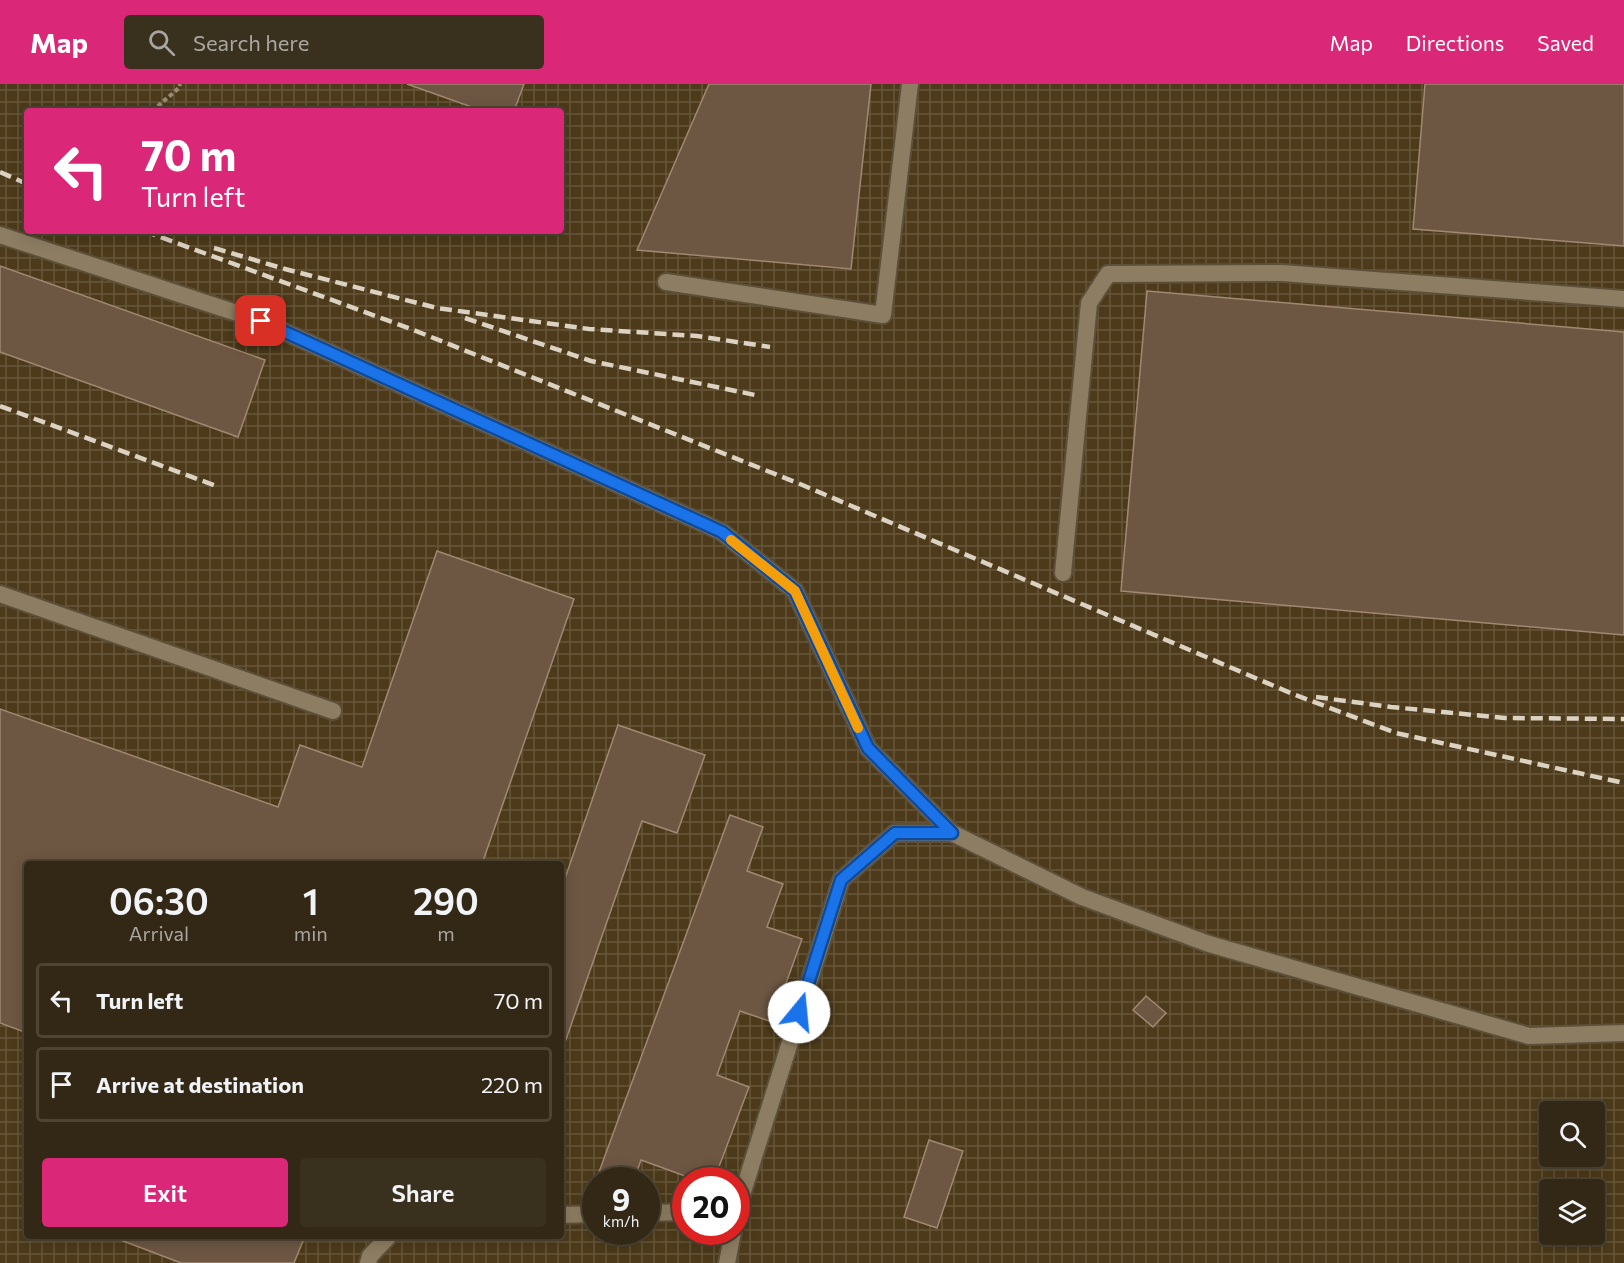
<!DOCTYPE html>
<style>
:root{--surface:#322815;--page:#3a301e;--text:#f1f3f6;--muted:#a8a6a0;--line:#4d4434;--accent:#db2777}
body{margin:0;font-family:Commissioner,sans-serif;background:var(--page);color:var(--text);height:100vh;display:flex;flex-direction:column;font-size:22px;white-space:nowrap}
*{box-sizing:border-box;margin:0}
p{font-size:20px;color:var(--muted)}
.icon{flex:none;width:33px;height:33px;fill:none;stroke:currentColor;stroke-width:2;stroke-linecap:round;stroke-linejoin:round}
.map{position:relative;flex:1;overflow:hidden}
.sheet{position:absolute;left:24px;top:777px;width:540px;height:378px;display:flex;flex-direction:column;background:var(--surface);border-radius:6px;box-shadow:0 3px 15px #0003,0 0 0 2px var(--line)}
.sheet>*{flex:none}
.banner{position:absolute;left:24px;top:24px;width:540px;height:126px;border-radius:6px;box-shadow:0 3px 15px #0003,0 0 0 2px var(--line);background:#db2777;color:#fff;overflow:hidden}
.fabs{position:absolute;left:1539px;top:1017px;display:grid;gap:12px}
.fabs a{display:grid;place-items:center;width:66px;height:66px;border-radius:6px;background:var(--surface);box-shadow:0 3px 15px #0003,0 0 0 2px var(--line);font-size:30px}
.speed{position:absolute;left:582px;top:1083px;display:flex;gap:12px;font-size:30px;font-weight:700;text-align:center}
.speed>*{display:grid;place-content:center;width:78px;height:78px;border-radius:50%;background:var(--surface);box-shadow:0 3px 15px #0003,0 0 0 2px var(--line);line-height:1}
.speed small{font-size:15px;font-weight:400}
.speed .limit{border:9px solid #d22;background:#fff;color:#111}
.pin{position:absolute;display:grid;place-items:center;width:51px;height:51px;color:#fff;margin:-26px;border-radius:12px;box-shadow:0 3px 9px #0006}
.me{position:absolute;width:66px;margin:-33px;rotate:17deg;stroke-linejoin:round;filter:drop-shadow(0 0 4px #0008)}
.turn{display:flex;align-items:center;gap:21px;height:126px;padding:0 18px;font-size:27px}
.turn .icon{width:78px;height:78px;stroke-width:2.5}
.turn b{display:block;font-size:42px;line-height:51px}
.eta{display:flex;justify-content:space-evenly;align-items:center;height:102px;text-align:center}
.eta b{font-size:36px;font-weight:600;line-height:42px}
.primary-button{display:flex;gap:12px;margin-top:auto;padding:12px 18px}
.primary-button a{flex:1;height:69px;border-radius:6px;background:var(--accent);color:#fff;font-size:24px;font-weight:600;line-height:69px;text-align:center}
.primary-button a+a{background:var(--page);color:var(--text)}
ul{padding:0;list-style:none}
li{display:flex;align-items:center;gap:18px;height:75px;margin:0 12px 9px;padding:0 6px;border:3px solid var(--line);border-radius:6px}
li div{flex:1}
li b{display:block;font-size:22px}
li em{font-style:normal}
header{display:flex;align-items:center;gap:36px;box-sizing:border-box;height:84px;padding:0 30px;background:var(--accent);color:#fff}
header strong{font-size:28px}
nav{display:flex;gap:33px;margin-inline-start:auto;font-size:21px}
.search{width:420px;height:54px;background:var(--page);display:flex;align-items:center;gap:15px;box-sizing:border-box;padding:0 21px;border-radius:6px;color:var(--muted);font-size:22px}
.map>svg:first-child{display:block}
.industrial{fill:url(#industrial-grid);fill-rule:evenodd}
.building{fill:#6d5743;stroke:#a18872;stroke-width:1.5}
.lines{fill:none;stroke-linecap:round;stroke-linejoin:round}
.service-casing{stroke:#5c503a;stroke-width:20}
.path{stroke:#978c78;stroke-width:4;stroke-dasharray:4.5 3;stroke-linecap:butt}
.service{stroke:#8d7d62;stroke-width:16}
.rail{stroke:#dcd2c2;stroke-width:4.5;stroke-dasharray:12 6;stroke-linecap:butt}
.route-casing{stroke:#114b97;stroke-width:15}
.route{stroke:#1a73e8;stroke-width:10}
.slow{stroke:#f59e0b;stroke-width:10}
</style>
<header>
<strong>Map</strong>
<div class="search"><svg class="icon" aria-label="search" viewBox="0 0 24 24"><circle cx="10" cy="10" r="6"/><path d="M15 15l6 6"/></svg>Search here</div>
<nav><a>Map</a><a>Directions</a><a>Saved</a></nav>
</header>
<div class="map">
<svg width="1624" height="1179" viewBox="0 0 1624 1179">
<defs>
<pattern id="industrial-grid" width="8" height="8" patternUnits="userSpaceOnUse" patternTransform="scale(1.5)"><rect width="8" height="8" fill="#4c3a1a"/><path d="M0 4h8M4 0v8" fill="none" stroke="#66563a"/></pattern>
</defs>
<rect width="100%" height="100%" fill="#43351c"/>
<path class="industrial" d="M0 0H1624V1179H0ZM27 27H561V147H27ZM27 780H561V1152H27ZM1550 1028H1594V1072H1550ZM596 1096H646V1148H596ZM686 1096H736V1148H686ZM1550 1106H1594V1150H1550Z"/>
<g class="building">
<path d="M407 0H524L514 27H483Z"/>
<path d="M709 0H871L851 185 637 166Z"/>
<path d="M1425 0H1624V162L1413 145Z"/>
<path d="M0 182 265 276 238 353 0 268Z"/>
<path d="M1147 207 1624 248V551L1121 507Z"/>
<path d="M437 467 574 515 482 780H27V949L0 939V625L278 723 300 661 362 683Z"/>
<path d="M618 641 705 671 677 749 642 737 561 970V806Z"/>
<path d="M730 731 763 743 747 787 783 800 767 843 802 855 772 938 740 927 717 991 749 1003 714 1096H696L641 1076 634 1096H623L599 1088Z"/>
<path d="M1146 912 1166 929 1153 943 1133 926Z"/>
<path d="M929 1056 963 1067 937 1144 904 1133Z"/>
<path d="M110 1152H305L294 1179H181Z"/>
</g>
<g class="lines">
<g class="service-casing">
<g id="service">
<path d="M0 151 261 237 722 448 795 507 868 664 952 749 1082 813 1209 860 1529 952 1624 949"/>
<path d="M666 198 883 231 910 0"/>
<path d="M1063 489 1089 219 1108 190 1282 189 1624 215"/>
<path d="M0 510 333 627"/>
<path d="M646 1129 686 1128"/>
<path d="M736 1130 841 796 895 749H952"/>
<path d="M561 1131 596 1130"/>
<path d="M368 1179 370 1172 389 1152"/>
<path d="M727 1179 733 1148"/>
</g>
</g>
<path class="path" d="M152 27 179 4 180 0"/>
<use href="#service" class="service"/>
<g class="rail">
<path d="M0 88 27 100"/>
<path d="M144 147 411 245 800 400 1293 610 1396 649 1624 699"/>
<path d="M214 164 285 185 437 224 589 245 697 252 770 263"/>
<path d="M465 234 591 277 760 312"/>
<path d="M0 322 219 403"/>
<path d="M1316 613 1391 623 1505 634 1624 635"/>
</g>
</g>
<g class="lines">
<g class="route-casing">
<path id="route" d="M261 237 722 448 795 507 868 664 952 749H895L841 796 799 928"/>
</g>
<use href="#route" class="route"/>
<path class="slow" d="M731 456 795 507 858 644"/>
</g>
</svg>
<div class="fabs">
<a><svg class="icon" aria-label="search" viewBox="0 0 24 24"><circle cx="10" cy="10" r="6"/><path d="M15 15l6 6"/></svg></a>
<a><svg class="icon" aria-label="layers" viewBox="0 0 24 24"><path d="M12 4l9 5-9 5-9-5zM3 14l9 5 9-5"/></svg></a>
</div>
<div class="speed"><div>9<small>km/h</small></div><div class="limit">20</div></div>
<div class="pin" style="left:261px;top:237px;background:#d93025"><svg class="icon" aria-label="arrive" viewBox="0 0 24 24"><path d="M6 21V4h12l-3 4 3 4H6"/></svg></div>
<svg class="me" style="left:799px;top:928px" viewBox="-20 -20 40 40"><circle r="19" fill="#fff"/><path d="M0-13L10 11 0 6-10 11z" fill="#1a73e8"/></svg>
<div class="banner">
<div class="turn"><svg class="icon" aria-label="left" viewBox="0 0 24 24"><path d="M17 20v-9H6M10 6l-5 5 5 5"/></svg><div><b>70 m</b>Turn left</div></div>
</div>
<section class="sheet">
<div class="eta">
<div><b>06:30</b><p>Arrival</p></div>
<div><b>1</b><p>min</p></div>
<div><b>290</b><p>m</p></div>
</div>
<ul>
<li><svg class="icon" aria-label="left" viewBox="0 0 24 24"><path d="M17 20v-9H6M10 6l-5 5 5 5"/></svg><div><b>Turn left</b></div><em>70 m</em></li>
<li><svg class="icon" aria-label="arrive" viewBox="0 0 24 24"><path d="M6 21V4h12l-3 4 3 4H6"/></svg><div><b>Arrive at destination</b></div><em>220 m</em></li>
</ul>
<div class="primary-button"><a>Exit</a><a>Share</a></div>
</section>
</div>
